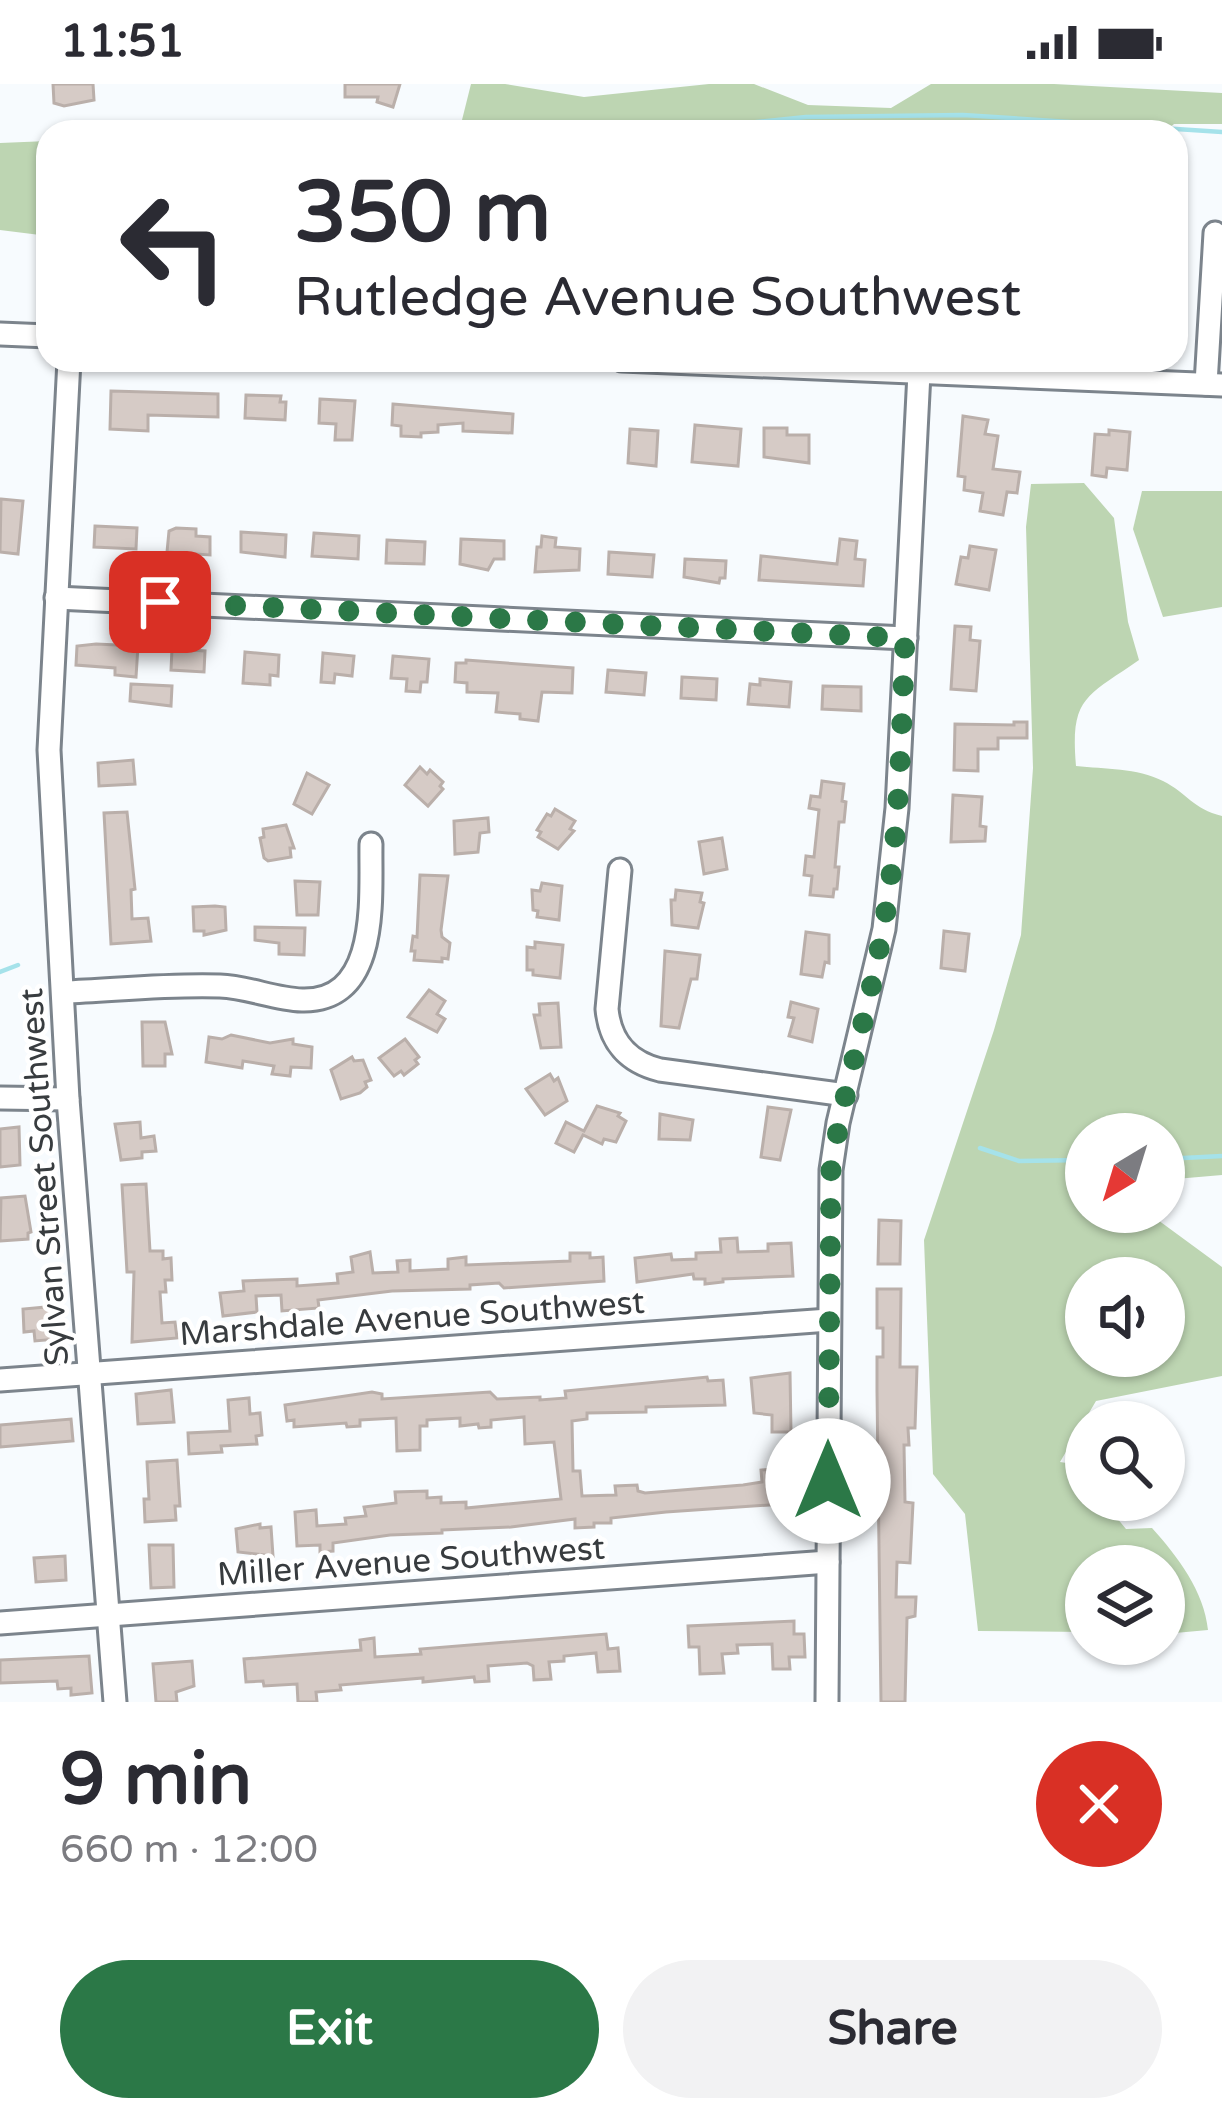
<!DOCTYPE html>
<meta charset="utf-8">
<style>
:root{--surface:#fff;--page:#f2f2f3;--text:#2b2b33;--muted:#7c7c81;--accent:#2b7847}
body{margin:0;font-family:"Varela Round",sans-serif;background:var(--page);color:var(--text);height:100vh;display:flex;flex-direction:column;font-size:45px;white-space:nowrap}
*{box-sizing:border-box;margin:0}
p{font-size:39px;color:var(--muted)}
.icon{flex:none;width:66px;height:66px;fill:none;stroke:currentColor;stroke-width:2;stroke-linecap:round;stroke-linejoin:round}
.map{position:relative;height:1618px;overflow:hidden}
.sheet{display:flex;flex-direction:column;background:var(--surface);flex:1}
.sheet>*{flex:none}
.hud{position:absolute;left:36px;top:36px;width:1152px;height:252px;border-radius:36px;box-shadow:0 3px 9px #0004;background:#fff;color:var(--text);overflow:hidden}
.needle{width:78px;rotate:218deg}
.tools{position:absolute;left:1065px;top:1029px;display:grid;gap:24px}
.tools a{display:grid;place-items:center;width:120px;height:120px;border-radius:50%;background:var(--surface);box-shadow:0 3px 9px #0004;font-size:60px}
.pin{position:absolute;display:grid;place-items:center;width:102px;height:102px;color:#fff;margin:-51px;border-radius:24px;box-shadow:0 6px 18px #0006}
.me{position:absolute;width:132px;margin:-66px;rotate:0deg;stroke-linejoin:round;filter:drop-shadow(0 0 9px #0008)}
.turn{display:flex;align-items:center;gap:42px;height:252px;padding:0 60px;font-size:54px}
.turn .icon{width:156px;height:156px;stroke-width:2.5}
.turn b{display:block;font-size:84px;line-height:102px}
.round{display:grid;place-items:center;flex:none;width:126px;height:126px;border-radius:63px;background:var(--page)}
.headline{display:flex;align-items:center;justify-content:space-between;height:204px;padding:0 60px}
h1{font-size:72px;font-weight:700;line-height:90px}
.action{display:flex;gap:24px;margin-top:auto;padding:24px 60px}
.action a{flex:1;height:138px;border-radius:72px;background:var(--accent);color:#fff;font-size:48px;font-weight:700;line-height:138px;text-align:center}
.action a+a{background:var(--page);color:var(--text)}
.status{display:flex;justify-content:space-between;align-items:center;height:84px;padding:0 60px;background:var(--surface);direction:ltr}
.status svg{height:33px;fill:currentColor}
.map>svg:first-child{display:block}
.green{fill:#bdd5b2;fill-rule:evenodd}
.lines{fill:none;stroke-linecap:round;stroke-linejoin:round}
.stream{stroke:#a5e2ea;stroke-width:4.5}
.building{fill:#d6cbc6;stroke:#baafaa;stroke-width:3}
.minor-casing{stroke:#7c848c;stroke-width:27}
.minor{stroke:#fff;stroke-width:21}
.route{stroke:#2b7847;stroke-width:21;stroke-dasharray:0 37.8}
.labels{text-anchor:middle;stroke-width:9;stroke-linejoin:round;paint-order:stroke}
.street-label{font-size:33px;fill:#383c3f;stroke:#fff}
</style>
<div class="status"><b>11:51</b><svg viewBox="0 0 49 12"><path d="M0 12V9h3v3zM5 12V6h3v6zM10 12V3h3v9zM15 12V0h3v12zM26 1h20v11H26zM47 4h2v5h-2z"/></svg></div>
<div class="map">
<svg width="1222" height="1618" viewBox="0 0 1222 1618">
<rect width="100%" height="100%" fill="#f7fbfe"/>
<g class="green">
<path d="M471 0H505L584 13 709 0H754L808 21 891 24 931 0H1054L1222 9V40H1174L1165 48H459Z"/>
<path d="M48 57V152L0 146V59Z"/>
<path d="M1084 399 1114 434 1128 538 1139 576C1086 613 1070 613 1076 682 1105 685 1137 684 1163 697 1187 709 1193 725 1222 732V1091L1164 1096V1050H1086V1128H1147L1222 1183V1292L1096 1317 1060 1378 1086 1382V1416H1102L1126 1445 1152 1444C1178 1473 1204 1507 1208 1546L1164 1550V1482H1086V1548L978 1547 965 1430 933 1390 924 1156 994 946 1021 851 1033 684 1026 443 1031 400ZM1164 1194V1272H1086V1194Z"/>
<path d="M1142 407H1222V523L1163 533 1133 445Z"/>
</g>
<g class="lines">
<g class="stream">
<path d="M661 48 806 33 963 31 1222 48"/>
<path d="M0 888 18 881"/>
<path d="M980 1064 1019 1077 1086 1076"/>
<path d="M1164 1075 1222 1072"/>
</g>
</g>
<g class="building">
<path d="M53 0H93L94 16 64 22 54 19Z"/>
<path d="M345 0H400L393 23 377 18 378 13H345Z"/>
<path d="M111 307 218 310V333L148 331V347L110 345Z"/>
<path d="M246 311 281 312 280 318H286L285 336 245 334Z"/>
<path d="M320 315 355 317 352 356H335L336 340 319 339Z"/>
<path d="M393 320 513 330 512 349 463 347V339L438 341V348L421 349V353L401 352V342L392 341Z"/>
<path d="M963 332 988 336 985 350 998 352 993 385 1020 388 1017 409 1007 408 1003 431 980 427 983 409 964 406 965 393 958 392Z"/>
<path d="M695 341 741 345 738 382 692 378Z"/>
<path d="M764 344H787V351H809V379L764 373Z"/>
<path d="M630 345 658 347 656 382 628 379Z"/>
<path d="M1109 346 1130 348 1127 386 1107 384 1106 393 1092 391 1095 350 1109 351Z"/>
<path d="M1 415 23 417 18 470 0 468Z"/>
<path d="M95 442 137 444 136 465 94 463Z"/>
<path d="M176 444 196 445V452L210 453V471L167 468 169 447Z"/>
<path d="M241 448 286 451 285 473 241 468Z"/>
<path d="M314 449 359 452 358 475 312 472Z"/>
<path d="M542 452 556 454 555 463 580 465 579 486 535 488 537 463H541Z"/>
<path d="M461 455 504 457V475H494L488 486 460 480Z"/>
<path d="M840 455 857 457 855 475 865 476 863 502 759 496 761 472 837 480Z"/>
<path d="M387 456 425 458 424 480 386 479Z"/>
<path d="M970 462 996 466 989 506 956 500 961 473 968 474Z"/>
<path d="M609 468 654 471 652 493 608 490Z"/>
<path d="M685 475 726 477 725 494H720L719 499 684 493Z"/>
<path d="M955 542 971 543 970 556 980 557 976 607 951 605Z"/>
<path d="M96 560 138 562 136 593 115 591V584L76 581 77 562Z"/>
<path d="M172 565 205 567 204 588 171 586Z"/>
<path d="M245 568 279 571 278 592 270 591V601L243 599Z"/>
<path d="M323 569 354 572 352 592 335 590 334 599 321 598Z"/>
<path d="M393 572 429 575 427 598H421L420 608 406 607 407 595 391 594Z"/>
<path d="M466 576 573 584 572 609 542 608 538 637 520 635V630L496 628 498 609 467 608V599L455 598 456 579H466Z"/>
<path d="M608 586 646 589 644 611 606 608Z"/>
<path d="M682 593 717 595 716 616 681 614Z"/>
<path d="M760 595 791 598 789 623 748 620 750 600 760 601Z"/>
<path d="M131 600 172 602 171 622 130 617Z"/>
<path d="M823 602 861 603V627L822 625Z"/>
<path d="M1014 638H1027V654H998V665H978V687L954 686 955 640 1014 641Z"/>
<path d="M133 676 135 700 99 702 98 679Z"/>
<path d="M420 683 427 690 430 686 443 698 440 702 443 705 428 722 405 701Z"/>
<path d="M307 689 329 701 312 730 294 720Z"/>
<path d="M822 697 844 700 842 717 846 718 844 738H839L835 783H839L837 805H834L833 813 810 811 812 792 804 791 806 772 814 773 819 726 809 724 811 712 820 713Z"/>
<path d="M953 711 982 713 980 742 986 743 985 757 951 758Z"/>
<path d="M555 725 575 737 570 745 574 747 558 765 538 753 541 748 537 746 547 730 551 732Z"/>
<path d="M127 728 135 805 131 806 132 835 148 834 151 857 111 860 104 729Z"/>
<path d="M488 734 489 748 480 749 478 768 455 770 454 737Z"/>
<path d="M286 741 294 764H290L291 773 268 777 264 774 260 754 264 753 263 745Z"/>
<path d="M722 754 727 785 704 790 699 758Z"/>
<path d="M420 791 448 792 441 846 442 853 450 859 448 875 442 874V878L414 876 415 867H411L413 852 417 853Z"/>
<path d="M295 797 320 798 318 831H297Z"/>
<path d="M542 799 562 802 559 836 537 833 538 827 533 826 532 806 540 807Z"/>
<path d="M676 806 702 809 700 818 704 819 698 844 672 841 671 816H675Z"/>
<path d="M215 822 225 823 226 846 204 851V847H194L193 823Z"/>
<path d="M255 843 305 844 304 871 279 870V859L255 856Z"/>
<path d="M944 847 969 850 965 887 941 884Z"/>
<path d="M806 848 829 851V879L825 878 822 893 801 890Z"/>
<path d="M535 858 563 861 560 894 533 891V886H527V863L535 864Z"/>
<path d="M665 867 700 871 697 895H691L679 944 661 942Z"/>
<path d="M429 906 445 917 437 930 445 935 437 948 408 933Z"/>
<path d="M791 918 818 925 812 958 789 952 794 934 788 933Z"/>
<path d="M558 919 561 963 541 964 534 931H540L539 920Z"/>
<path d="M142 938H165L172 970H165V982H143Z"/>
<path d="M231 951 270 959 293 955V960L312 963 311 984 291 983 290 992 272 990 274 982 268 981 243 977 242 984 206 978 209 953 222 955Z"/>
<path d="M405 955 419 973 415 976 418 980 404 991 401 987 394 992 379 974Z"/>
<path d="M352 973 354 977 363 976 371 996 365 998 367 1003 360 1009 341 1015 331 986Z"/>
<path d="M550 990 554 997 558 994 567 1017 545 1031 526 1005Z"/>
<path d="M597 1022 620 1029 618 1032 626 1037 616 1058 604 1055 602 1060 583 1051 574 1068 556 1059 566 1038 584 1047Z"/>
<path d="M768 1023 791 1026 780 1076 761 1073Z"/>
<path d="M660 1030 693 1036 690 1056 659 1055Z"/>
<path d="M140 1038 141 1054 154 1052 156 1067 142 1068V1074L121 1076 115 1040Z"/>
<path d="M19 1043 20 1081 0 1083V1045Z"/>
<path d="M146 1100 150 1167H163V1175L171 1174 172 1196H165L166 1208H160L162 1239 175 1238 177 1254 132 1258 134 1188H127L122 1101Z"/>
<path d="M25 1112 31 1148 28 1149V1155L0 1157 1 1114Z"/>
<path d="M879 1136 901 1137 900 1180H878Z"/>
<path d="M737 1154 738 1168 768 1167V1160L791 1159 793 1192 723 1195V1198L705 1200V1195H694L693 1190 637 1198 635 1174 671 1170 672 1176 696 1175V1169L721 1168 720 1155Z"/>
<path d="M370 1168 373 1189 398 1188 397 1177 410 1176V1187L448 1185V1175L466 1173V1181L570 1177V1169H590V1174L603 1173 604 1197 504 1204 499 1199 470 1201V1205L392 1207 318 1216 319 1224 282 1227 281 1211 256 1212 257 1228 223 1232 220 1209 244 1207 243 1197 297 1195V1202L338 1199 337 1190 353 1188 351 1173Z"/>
<path d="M877 1205H901L900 1283H917L915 1344H908L909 1361H904L905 1418 913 1419 910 1479 897 1478 896 1513H916L915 1532 907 1534 905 1618H881L877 1307V1273H883V1244H877Z"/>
<path d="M57 1222 58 1255 35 1257 34 1247 24 1248 23 1225Z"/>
<path d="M790 1289 791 1348H772V1331L754 1329 751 1294Z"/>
<path d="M707 1293 708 1297 723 1296 725 1321 646 1323V1328L587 1329V1335L572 1337 573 1387H580L582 1412 616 1411 615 1402 637 1401 638 1407 645 1409 743 1401 762 1398 761 1386 796 1383 799 1419 666 1428 611 1434V1439H594V1443L575 1444V1435L511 1443 442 1446V1449L390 1451 333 1459V1467L320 1468V1461L297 1462 295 1428 316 1426 317 1442 346 1440 345 1434 366 1432 364 1423 396 1419 395 1408 427 1407V1414L441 1413V1419L466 1418V1424L561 1415 554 1358 525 1360 524 1333 491 1336V1343L479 1344 478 1340 460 1342V1334L427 1336V1342H420V1366L397 1367 396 1334 360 1336V1342L347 1343 346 1339 294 1343V1336L287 1337 285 1321 372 1308 382 1310V1315L490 1308 497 1315 540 1313V1316L566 1314 565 1307Z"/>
<path d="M171 1306 174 1338 138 1340 136 1310Z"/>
<path d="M249 1314 250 1330 260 1329 262 1351 256 1352 257 1360 221 1362 222 1368 189 1370 188 1349 230 1347 228 1316Z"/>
<path d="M71 1335 73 1357 0 1363V1341Z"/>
<path d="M177 1376 180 1422H175L176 1436 145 1438 144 1415H149L147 1378Z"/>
<path d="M260 1440V1444L271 1443 273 1472 238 1468 236 1445Z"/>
<path d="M149 1461H173L174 1503 151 1504Z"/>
<path d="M65 1472 66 1496 36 1498 34 1474Z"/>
<path d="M794 1537V1550H804L805 1573H789L790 1585H773L772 1560 737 1561 738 1569 722 1570 724 1589 700 1590 699 1563H689L688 1542Z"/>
<path d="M606 1550 608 1565 618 1564 620 1587 598 1588 596 1569 564 1572V1577L549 1578 551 1595 534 1596 533 1582 527 1579 488 1582 489 1597 475 1598 474 1593 423 1598V1594L340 1601 341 1606 316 1608 317 1618H298L297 1600 264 1602 263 1597 246 1598 244 1575 361 1566 360 1556 374 1554 375 1573 421 1570 420 1565Z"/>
<path d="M89 1572 92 1609 71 1611V1604L58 1605 57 1597 0 1599V1576Z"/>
<path d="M192 1577 194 1602 176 1608 177 1618H156L153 1580Z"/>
</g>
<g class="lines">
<g class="minor-casing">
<g id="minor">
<path d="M0 250 48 252"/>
<path d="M69 276 49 666 68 1015 115 1618"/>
<path d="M622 276 1222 301"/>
<path d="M1206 300 1215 149"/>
<path d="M56 514 906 554"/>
<path d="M620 786 607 925C610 958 628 978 660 986L846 1011"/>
<path d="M64 908C115 906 169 900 220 902 248 903 274 915 302 916 381 918 370 811 371 760"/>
<path d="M0 1014 68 1015"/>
<path d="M0 1296 829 1236"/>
<path d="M0 1539 828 1478"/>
<path d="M827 1618 831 1086 838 1039 884 845 897 724 919 289"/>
</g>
</g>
<use href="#minor" class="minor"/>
</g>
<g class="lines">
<path class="route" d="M160 518 905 554C901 652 900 754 882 850 868 930 843 1007 831 1086L828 1397"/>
</g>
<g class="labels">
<g class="street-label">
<text transform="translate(43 1093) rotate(-94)" y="12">Sylvan Street Southwest</text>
<text transform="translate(412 1233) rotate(-4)" y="12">Marshdale Avenue Southwest</text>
<text transform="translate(411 1476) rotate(-4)" y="12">Miller Avenue Southwest</text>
</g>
</g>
</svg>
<div class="tools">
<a><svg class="needle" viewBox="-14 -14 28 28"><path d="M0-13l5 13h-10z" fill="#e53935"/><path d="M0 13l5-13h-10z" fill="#7c7c81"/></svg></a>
<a><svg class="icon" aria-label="sound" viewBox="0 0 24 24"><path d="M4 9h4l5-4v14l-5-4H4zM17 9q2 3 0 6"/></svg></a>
<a><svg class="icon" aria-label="search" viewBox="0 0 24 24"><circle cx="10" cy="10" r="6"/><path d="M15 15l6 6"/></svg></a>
<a><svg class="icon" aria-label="layers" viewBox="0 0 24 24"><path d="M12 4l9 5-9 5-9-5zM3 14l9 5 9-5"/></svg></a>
</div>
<div class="pin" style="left:160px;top:518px;background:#d93025"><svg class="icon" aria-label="arrive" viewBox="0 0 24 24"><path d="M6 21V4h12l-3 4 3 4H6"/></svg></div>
<svg class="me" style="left:828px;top:1397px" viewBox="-20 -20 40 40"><circle r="19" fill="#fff"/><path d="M0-13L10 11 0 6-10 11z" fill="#2b7847"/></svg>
<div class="hud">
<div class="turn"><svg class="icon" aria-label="left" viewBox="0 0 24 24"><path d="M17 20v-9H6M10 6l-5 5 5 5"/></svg><div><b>350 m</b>Rutledge Avenue Southwest</div></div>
</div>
</div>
<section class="sheet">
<div class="headline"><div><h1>9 min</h1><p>660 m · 12:00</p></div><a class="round" style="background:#d93025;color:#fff"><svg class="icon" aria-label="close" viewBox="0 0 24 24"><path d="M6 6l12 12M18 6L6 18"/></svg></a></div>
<div class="action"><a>Exit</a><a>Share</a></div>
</section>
